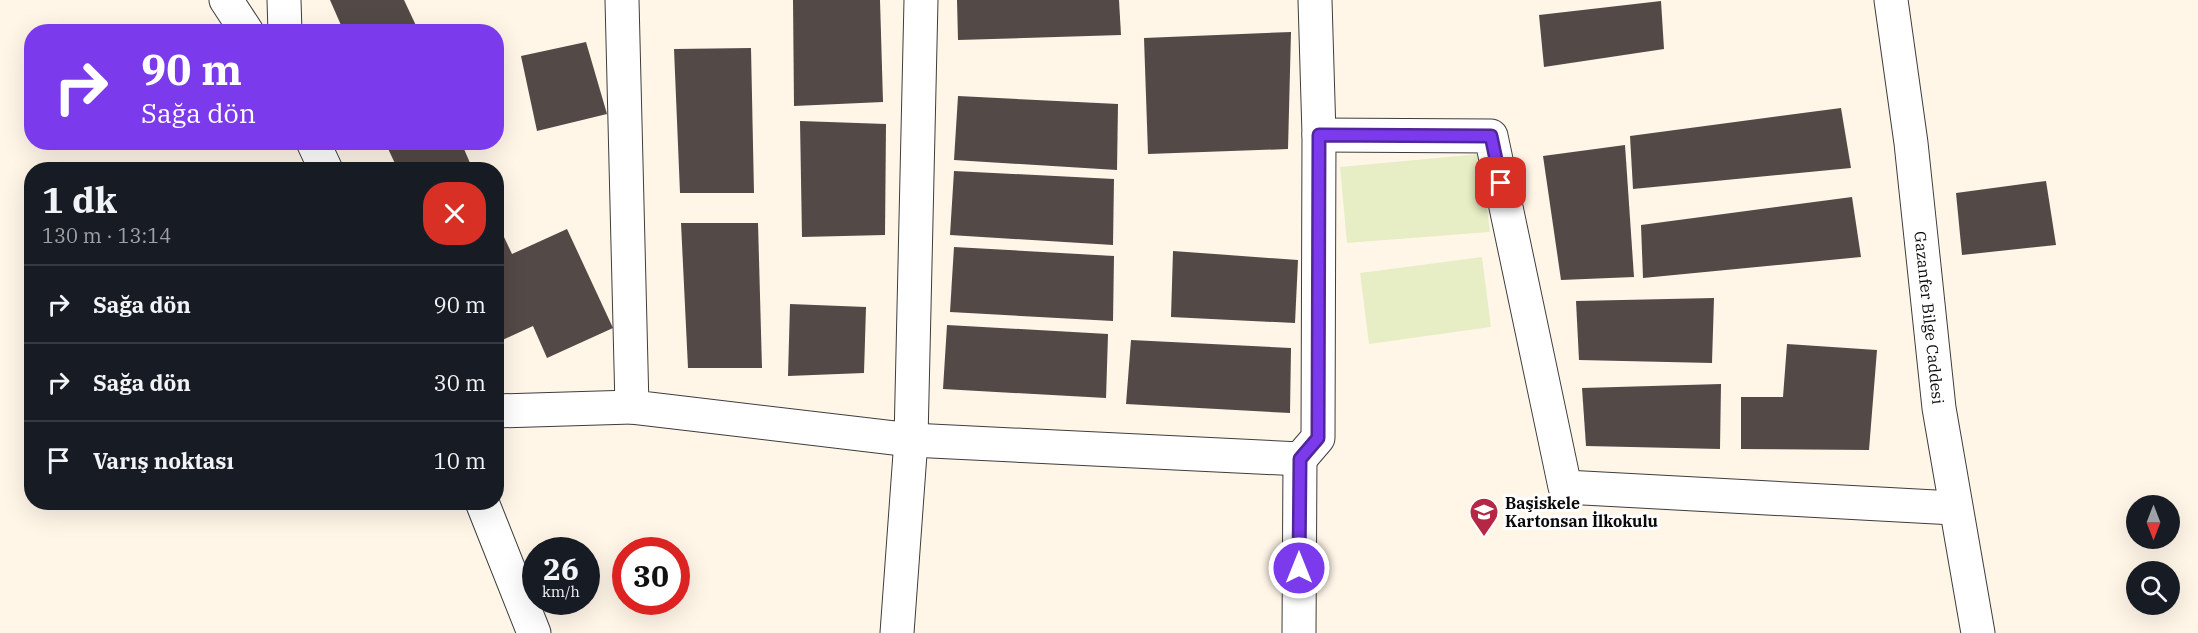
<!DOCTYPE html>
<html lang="tr">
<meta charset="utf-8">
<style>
:root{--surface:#171b24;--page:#242831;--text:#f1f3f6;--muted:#9ea1a6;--line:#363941}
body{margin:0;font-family:"IBM Plex Serif",serif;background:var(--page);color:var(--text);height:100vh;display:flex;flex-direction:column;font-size:22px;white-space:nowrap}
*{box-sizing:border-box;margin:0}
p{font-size:20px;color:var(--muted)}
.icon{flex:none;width:33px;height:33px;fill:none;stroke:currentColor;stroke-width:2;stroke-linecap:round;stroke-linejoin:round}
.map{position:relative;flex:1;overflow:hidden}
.panel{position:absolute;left:24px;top:162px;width:480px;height:348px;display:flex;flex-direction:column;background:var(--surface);border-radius:24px;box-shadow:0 6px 24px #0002}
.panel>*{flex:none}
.banner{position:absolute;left:24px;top:24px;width:480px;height:126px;border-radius:24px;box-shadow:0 6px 24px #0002;background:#7c3aed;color:#fff;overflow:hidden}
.needle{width:39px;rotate:180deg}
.tools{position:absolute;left:2126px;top:495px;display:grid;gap:12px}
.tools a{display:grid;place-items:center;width:54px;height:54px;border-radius:50%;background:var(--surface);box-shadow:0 6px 24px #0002;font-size:30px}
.speed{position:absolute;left:522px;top:537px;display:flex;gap:12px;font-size:30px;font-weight:700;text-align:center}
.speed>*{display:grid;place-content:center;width:78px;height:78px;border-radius:50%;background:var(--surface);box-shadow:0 6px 24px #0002;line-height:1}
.speed small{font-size:15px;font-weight:400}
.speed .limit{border:9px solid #d22;background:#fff;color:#111}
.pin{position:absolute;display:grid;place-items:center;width:51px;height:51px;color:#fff;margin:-26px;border-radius:12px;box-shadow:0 3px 9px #0006}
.me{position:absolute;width:66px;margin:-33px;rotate:0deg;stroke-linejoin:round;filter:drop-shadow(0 0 4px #0008)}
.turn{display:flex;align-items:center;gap:21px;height:126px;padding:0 18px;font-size:27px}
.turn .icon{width:78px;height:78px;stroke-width:2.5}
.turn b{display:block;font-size:42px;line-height:51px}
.round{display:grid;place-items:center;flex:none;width:63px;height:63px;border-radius:24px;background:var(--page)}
.headline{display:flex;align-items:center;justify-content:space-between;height:102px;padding:0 18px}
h1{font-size:36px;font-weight:800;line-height:45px}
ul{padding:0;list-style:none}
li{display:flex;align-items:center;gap:18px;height:78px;padding:0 18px;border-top:2px solid var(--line)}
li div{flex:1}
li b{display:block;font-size:22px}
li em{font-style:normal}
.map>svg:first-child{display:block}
.pitch{fill:#e7eec5}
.building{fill:#534a47}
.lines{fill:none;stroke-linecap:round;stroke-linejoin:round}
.minor-casing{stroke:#3d3d3d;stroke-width:35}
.minor{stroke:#fff;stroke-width:33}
.route-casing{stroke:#51269a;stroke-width:15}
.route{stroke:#7c3aed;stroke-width:10}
.labels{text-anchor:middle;stroke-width:6;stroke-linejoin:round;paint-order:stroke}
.street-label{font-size:16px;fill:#0a0a0a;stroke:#fff}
.poi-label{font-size:16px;font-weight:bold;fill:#0a0a0a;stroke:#fff;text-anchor:start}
</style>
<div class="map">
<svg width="2198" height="633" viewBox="0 0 2198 633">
<rect width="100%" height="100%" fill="#fff6e8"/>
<g class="pitch">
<path d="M1480 154 1490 232 1347 243 1340 167Z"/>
<path d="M1482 257 1491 327 1369 344 1360 273Z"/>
</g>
<g class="building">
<path d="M330 0H404L419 32H344Z"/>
<path d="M793 0H880L883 102 794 106Z"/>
<path d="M957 0H1119L1121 35 958 40Z"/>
<path d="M1661 1 1664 49 1544 67 1539 15Z"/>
<path d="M1291 32 1288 149 1148 154 1144 38Z"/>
<path d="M586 42 607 114 537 131 521 56Z"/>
<path d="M751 48 754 193H680L674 49Z"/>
<path d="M958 96 1118 104 1117 170 954 160Z"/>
<path d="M1841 108 1851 168 1633 189 1630 136Z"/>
<path d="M800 121 886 124 885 235 802 237Z"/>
<path d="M385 142H461L473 170H398Z"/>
<path d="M1625 145 1634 277 1561 280 1543 156Z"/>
<path d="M954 171 1114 179 1113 245 950 235Z"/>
<path d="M2046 181 2056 245 1962 255 1956 193Z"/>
<path d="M1852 197 1861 257 1643 278 1641 225Z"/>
<path d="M496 220 512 254 567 229 613 328 547 358 533 326 496 343Z"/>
<path d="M681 223H758L762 368H688Z"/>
<path d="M954 247 1114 256 1113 321 950 312Z"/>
<path d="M1173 251 1298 260 1295 323 1171 317Z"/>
<path d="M1714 298 1712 363 1579 360 1576 301Z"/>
<path d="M790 304 866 307 864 373 788 376Z"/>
<path d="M947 325 1108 334 1106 398 943 389Z"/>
<path d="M1131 340 1291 348 1290 413 1126 404Z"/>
<path d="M1787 344 1877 350 1869 450 1741 449V397H1783Z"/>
<path d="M1721 384 1720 449 1586 446 1582 388Z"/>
</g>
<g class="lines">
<g class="minor-casing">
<g id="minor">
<path d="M226 0 247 32"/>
<path d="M284 0 285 32"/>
<path d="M622 0 632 407 911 440 1300 459 1318 438 1319 135 1315 0"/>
<path id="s1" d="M1891 0 1911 143 1939 408 1978 633"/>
<path d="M1319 135 1491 136 1565 487 1954 508"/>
<path d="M313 142 326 170"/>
<path d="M496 411 632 407"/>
<path d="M482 502 534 633"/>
<path d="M897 633 911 440 921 0"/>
<path d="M1299 633 1300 459"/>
</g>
</g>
<use href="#minor" class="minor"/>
</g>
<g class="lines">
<g class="route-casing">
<path id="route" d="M1299 568 1300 459 1318 438 1319 135 1491 136 1501 183"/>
</g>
<use href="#route" class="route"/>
</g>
<defs>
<g id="school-pin" transform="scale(1.5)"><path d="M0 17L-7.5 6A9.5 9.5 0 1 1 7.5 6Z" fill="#b62746" stroke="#fff"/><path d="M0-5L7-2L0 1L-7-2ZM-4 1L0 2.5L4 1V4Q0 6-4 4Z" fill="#fff"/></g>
</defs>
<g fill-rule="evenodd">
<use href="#school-pin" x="1484" y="512"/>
</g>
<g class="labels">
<g class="street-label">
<text dy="6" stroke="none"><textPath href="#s1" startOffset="320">Gazanfer Bilge Caddesi</textPath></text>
</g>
<g class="poi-label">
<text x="1505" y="509">Başiskele<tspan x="1505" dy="18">Kartonsan İlkokulu</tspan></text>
</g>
</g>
</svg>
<div class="tools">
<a><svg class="needle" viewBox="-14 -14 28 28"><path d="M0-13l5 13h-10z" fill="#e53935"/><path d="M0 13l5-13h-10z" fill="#9ea1a6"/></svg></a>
<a><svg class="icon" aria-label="search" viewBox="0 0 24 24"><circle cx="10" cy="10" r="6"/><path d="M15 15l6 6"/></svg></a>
</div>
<div class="speed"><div>26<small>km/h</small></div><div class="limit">30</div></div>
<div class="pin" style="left:1501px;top:183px;background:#d93025"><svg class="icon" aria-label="arrive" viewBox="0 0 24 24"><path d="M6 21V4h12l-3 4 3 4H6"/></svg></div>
<svg class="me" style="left:1299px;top:568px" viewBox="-20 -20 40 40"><circle r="17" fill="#7c3aed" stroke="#fff" stroke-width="3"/><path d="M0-11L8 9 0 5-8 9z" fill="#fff"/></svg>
<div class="banner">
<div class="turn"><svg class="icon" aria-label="right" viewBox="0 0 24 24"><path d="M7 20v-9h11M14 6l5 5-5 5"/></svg><div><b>90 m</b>Sağa dön</div></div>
</div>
<section class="panel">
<div class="headline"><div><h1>1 dk</h1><p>130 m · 13:14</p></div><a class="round" style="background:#d93025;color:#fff"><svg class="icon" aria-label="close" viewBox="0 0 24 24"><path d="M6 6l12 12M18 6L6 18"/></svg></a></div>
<ul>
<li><svg class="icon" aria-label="right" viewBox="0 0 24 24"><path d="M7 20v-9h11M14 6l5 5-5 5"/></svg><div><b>Sağa dön</b></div><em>90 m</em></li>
<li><svg class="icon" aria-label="right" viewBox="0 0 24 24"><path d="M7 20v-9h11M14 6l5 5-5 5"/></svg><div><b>Sağa dön</b></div><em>30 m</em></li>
<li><svg class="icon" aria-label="arrive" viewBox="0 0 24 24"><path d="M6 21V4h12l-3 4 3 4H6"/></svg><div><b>Varış noktası</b></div><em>10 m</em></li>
</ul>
</section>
</div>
